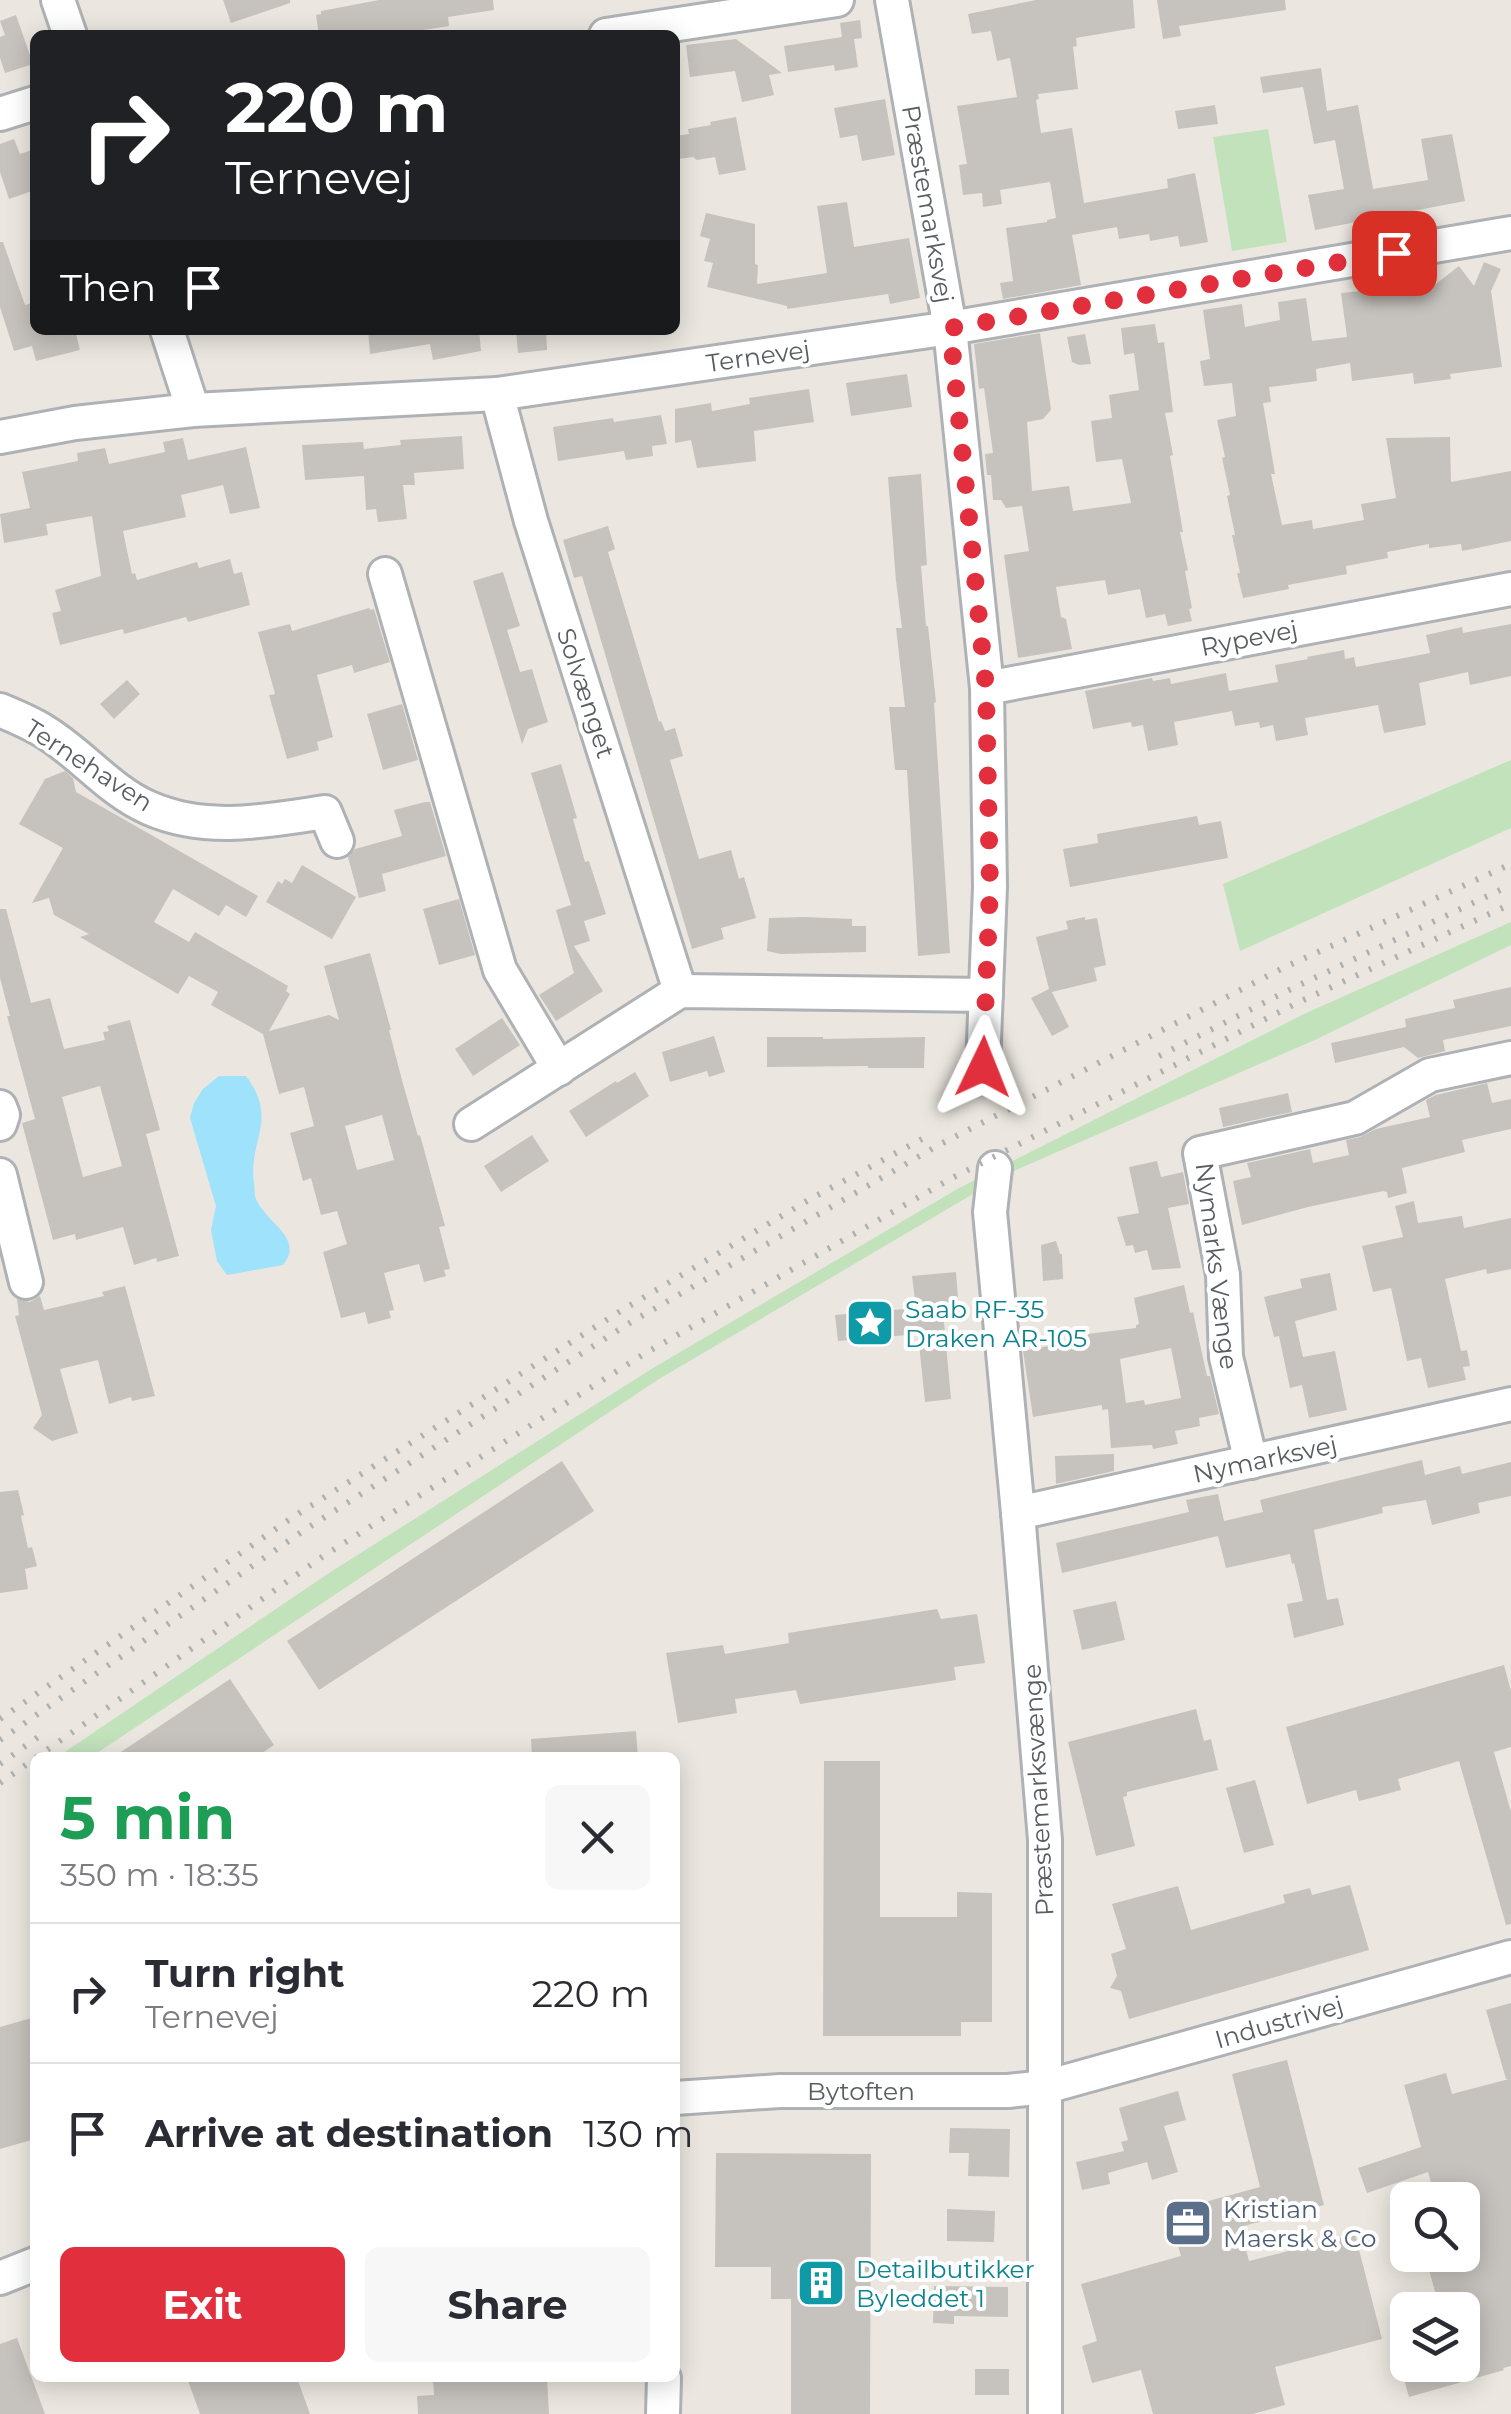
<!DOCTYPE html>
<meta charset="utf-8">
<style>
:root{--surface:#fff;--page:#f7f7f7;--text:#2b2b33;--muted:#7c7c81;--line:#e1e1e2;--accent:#e22f3d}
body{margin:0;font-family:Montserrat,sans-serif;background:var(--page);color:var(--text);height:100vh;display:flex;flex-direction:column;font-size:38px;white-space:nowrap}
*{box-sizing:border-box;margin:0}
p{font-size:32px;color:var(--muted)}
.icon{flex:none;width:55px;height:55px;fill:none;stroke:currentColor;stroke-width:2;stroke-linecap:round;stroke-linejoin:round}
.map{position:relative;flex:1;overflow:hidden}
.drawer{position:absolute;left:30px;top:1752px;width:650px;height:630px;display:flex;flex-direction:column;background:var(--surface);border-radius:15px;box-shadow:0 5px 25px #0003}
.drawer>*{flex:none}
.guide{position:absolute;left:30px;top:30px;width:650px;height:305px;border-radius:15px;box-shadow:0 5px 25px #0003;background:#202124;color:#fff;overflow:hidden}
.fabs{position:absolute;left:1390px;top:2182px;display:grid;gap:20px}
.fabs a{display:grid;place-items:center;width:90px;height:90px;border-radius:15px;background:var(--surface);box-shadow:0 5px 25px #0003;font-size:50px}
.pin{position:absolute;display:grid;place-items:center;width:85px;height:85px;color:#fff;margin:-42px;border-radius:20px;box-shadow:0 5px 15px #0006}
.me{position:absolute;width:110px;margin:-55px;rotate:2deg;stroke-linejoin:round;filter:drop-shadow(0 0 8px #0008)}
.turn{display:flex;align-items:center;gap:35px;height:210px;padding:0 30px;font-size:45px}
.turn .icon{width:130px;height:130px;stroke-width:2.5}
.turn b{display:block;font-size:70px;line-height:85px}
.then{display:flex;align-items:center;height:95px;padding:0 30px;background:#0003;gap:20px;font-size:38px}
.round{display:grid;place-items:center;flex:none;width:105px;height:105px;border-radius:15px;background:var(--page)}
.headline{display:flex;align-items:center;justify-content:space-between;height:170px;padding:0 30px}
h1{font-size:60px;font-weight:700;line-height:75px;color:#1e9e55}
.cta{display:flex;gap:20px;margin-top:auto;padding:20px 30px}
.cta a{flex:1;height:115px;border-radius:15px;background:var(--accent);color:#fff;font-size:40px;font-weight:700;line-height:115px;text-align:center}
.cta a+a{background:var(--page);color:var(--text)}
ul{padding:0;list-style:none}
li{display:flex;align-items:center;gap:30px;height:140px;padding:0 30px;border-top:2px solid var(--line)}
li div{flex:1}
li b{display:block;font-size:38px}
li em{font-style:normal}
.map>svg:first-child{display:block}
.green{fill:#c2e2bc}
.water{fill:#9fe2fb}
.building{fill:#c6c2bd;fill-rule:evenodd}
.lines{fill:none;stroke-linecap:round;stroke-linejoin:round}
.minor-casing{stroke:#aeb2b5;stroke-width:38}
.minor{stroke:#fff;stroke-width:32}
.rail{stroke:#afb0b0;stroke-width:6;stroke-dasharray:2.5 12;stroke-linecap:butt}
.route{stroke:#e22f3d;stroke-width:18;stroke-dasharray:0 32.4}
.labels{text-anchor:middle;stroke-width:8;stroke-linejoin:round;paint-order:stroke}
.street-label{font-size:25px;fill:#595d60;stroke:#fff}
.culture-label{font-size:25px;fill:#0d838f;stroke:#fff;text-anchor:start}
.service-label{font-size:25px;fill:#4e5e75;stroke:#fff;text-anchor:start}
</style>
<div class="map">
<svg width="1511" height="2414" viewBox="0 0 1511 2414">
<rect width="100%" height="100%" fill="#ebe7e0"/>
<g class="green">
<path d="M1268 129 1287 242 1232 251 1213 137Z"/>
<path d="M1511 760V828L1240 951 1223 884Z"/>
<path d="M1511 922V945L1317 1039 1007 1174 659 1379 91 1757 56 1758 329 1573 653 1368 959 1188 1306 1013Z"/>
</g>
<path class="water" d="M219 1076H246C279 1120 248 1140 254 1183 255 1188 254 1194 256 1199 266 1223 305 1238 283 1265L227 1275 217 1261 211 1230 216 1206 190 1118 194 1103 203 1089Z"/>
<g class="building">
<path d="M223 0H290V3L231 23Z"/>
<path d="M379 0H493L494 10 448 17 449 26 392 35H378L377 30 344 35H319L316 15 321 14V11Z"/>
<path d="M1036 0H1133L1135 28 1076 38 1077 46 1073 47 1078 89 1038 94 1039 99 1036 100 1041 133 1072 128 1084 203 1168 188 1167 179 1195 173 1208 242 1180 247 1178 236 1150 241 1149 234 1119 239 1117 227 1072 235 1081 285 1003 299 1000 283 1013 281 1006 228 1047 222V220L1056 218 1050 182 1000 190 1002 204 983 207 982 193 963 195 959 165 967 164 957 106 1017 97 1010 58 997 61 991 31 972 34 968 14Z"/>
<path d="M1157 0H1285L1286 10 1179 26 1181 36 1163 39Z"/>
<path d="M16 15 33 64 5 73 0 58V37L5 35 0 21Z"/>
<path d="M860 20 862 38 854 39 858 67 835 71 834 65 788 72 784 46 842 37 840 23Z"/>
<path d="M736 39 782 73 769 75 774 95 742 102 735 71 690 77 686 45Z"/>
<path d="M1321 68 1327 111 1358 105 1373 189 1428 180 1421 139 1452 134 1465 201 1315 230 1308 195 1344 189 1335 140 1314 144 1303 87 1263 93 1260 77Z"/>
<path d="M885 99 895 155 862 161 857 135 840 138 834 108Z"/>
<path d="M1215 105 1218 124 1178 129 1175 111Z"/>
<path d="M736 117 746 170 719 175 715 157 697 160 693 157 679 159 675 136 689 134 688 129 711 125 710 122Z"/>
<path d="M14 139 20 154 35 149V190L9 199 0 172V144Z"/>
<path d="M847 202 854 247 909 238 920 298 890 304 888 294 787 309V306L707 287 713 263 704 261 710 239 700 236 706 213 755 224V264L758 265 757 284 827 273 817 206Z"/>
<path d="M0 242H3L25 305 35 302V330H75L80 350 36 361 32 346 14 351 0 307Z"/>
<path d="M1484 262 1501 269 1491 291 1502 367 1450 374 1451 379 1414 384 1413 373 1352 381 1350 363 1316 369 1317 381 1269 387 1271 402 1263 403 1275 474H1271L1282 525 1312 520 1313 529 1364 520 1361 504 1396 498 1386 438 1450 437 1451 482 1511 471V541L1462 551 1461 544 1429 548V544L1387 552 1388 558 1346 566 1347 574 1288 585 1289 589 1243 598 1237 573H1240L1232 535H1235L1227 496 1230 495 1222 458 1225 457 1217 420 1236 416 1232 383 1204 386 1200 361 1210 359 1203 310 1242 304 1245 327 1280 320 1278 302 1306 298 1312 341 1347 337 1341 293 1436 284 1459 266 1474 286Z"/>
<path d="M1155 324 1158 343 1164 342 1173 412 1165 413 1173 455 1170 456 1183 532H1180L1188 570 1185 571 1192 608 1189 609 1192 621 1168 626 1165 614 1146 618 1140 589 1108 595 1105 580 1056 587 1061 617 1066 619 1072 649 1018 658 1004 555 1029 551 1022 506 1006 508 1001 500H993L991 475H987L985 454 993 453 984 388 979 389 974 344 1040 333 1051 410 1043 419 1027 422 1032 491 1069 486 1073 511 1131 503 1122 459 1096 462 1091 421 1112 418 1109 395 1139 390 1134 353 1124 355 1121 328Z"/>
<path d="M368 330H479L481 351 433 360 430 344 370 354Z"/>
<path d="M516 330H546L547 350 518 353Z"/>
<path d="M1085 334 1091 364 1079 365 1072 362 1067 337Z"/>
<path d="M907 374 912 407 851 416 846 383Z"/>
<path d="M809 389 814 422 754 431 756 461 697 468 691 440 675 443V409L711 403 712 411 750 404 749 398Z"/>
<path d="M661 415 667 444 652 446 653 456 626 460 624 451 558 461 553 427 613 418 614 422Z"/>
<path d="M462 436 464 469 414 473 415 485H403L407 519 378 522 376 509 366 510 364 476 305 480 302 445 363 442 364 449 401 445 400 440Z"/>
<path d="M183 438 188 460 246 447 260 508 230 514 223 485 181 495 186 517 123 531 132 574 135 573 137 580 197 562 199 568 230 559 234 574 242 572 250 605 188 622 186 617 124 634 123 629 60 645 52 613 61 611 55 590 101 576 92 516 46 524 48 535 4 543 0 514 30 508 22 472 78 461 77 453 105 448 109 464 165 452 163 442Z"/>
<path d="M921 474 927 565 921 566 926 626H928L936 702 934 703 950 953 918 956 907 770H895L889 707H905L896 628H902L896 581 888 477Z"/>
<path d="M608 526 615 549 608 552 659 722 661 721 665 731 675 728 683 756 670 760 699 859 731 850 739 879 744 877 756 918 721 928 724 939 692 949 582 576 574 578 563 540Z"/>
<path d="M503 572 520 626 507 630 520 672 532 669 548 722 528 729 522 744 473 581Z"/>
<path d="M369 608 370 610 374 609 390 662 354 673 352 665 317 675 333 737 317 742 319 750 287 759 269 695 275 694 258 632 290 624 292 631Z"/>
<path d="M1511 624V676L1470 685 1468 672 1419 683 1426 725 1384 733 1378 705 1305 718 1308 735 1276 741 1273 725 1260 728 1259 722 1235 726 1232 711 1174 722 1178 745 1148 751 1143 725 1132 727 1131 722 1093 729 1085 691 1152 678 1153 681 1170 678 1171 684 1226 673 1229 691 1278 682 1275 665 1308 659 1307 657 1344 650 1345 659 1354 657 1356 667 1430 653 1426 635 1462 627 1463 633Z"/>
<path d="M127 680 140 694 114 719 100 704Z"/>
<path d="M402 704 418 760 383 770 367 714Z"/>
<path d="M561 764 577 818 573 819 585 862 589 861 606 914 584 921 590 941 574 946 603 991 556 1021 539 995 574 973 556 910 571 905 531 773Z"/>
<path d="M65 771 73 778 76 792 258 896 246 917 226 905 219 916 173 889 154 922 189 942 195 932 288 986 286 991 290 994 269 1031 329 1015 339 1020 324 966 370 953 391 1030H389L403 1084 418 1136 420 1135 445 1226 439 1227 450 1269 444 1270 446 1276 424 1282 419 1264 384 1273 394 1310 389 1311 391 1318 368 1324 365 1312 341 1318 323 1252 347 1244 337 1211 321 1215 311 1178 303 1181 290 1133 314 1126 304 1087 279 1094 263 1034 211 1005 218 992 189 976 178 994 80 937 89 934 54 915 49 898 32 903 63 848 19 824 45 779ZM382 1115 394 1160 357 1170 345 1126Z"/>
<path d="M425 802H430L446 856 382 874 386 891 359 898 348 857 355 849 402 836 394 810Z"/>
<path d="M1197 816 1199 825 1221 821 1228 858 1070 887 1063 849 1098 843 1097 834Z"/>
<path d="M302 865 356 897 332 939 266 902 278 881 282 884 285 879 292 883Z"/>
<path d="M459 899 475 955 439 965 423 909Z"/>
<path d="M0 909H6L31 1003 50 998 64 1049 105 1040 103 1032 109 1031 107 1026 130 1020 160 1130 146 1134 179 1256 157 1262 156 1258 134 1265 123 1227 76 1240 75 1234 53 1240 22 1123 35 1119 7 1016H10L0 978ZM100 1086 122 1166 83 1177 62 1097Z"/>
<path d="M804 917 852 919V926H866V952L781 954 767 951 769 918Z"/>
<path d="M1085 917V920L1097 918 1106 965 1094 968 1097 981 1052 992 1069 1027 1052 1036 1031 998 1049 989 1036 937 1068 929 1066 921Z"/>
<path d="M1511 987V1026L1443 1040 1445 1051 1418 1058 1404 1047 1335 1063 1331 1043 1406 1027 1405 1019 1455 1008 1453 1000Z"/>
<path d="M502 1018 520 1045 473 1076 455 1049Z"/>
<path d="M714 1036 725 1072 709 1077 707 1071 670 1082 662 1052Z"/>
<path d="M767 1037H823V1039L925 1037 924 1068H868V1066L767 1067Z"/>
<path d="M635 1072 649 1096 586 1137 569 1111 616 1081 617 1083Z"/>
<path d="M1487 1083 1492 1103 1511 1099V1129L1462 1140 1465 1152 1402 1168 1407 1193 1388 1198 1387 1192 1383 1191 1308 1207 1242 1225 1233 1181 1251 1177 1247 1163 1310 1149 1313 1163 1349 1155 1346 1140 1360 1137 1376 1129 1430 1117 1426 1100 1436 1095Z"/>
<path d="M1288 1093 1292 1112 1223 1127 1219 1108Z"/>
<path d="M532 1135 549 1161 501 1192 484 1166Z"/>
<path d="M1157 1161 1161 1177 1183 1172 1189 1204 1168 1208 1181 1268 1152 1270 1147 1250 1135 1253 1133 1245 1126 1246 1117 1217 1139 1213 1129 1167Z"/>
<path d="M1414 1201 1418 1223 1462 1216 1464 1228 1511 1218V1269L1487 1274 1486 1269 1445 1279 1461 1351 1467 1350 1470 1366 1463 1367 1466 1380 1428 1388 1421 1358 1407 1361 1391 1288 1373 1292 1362 1246 1403 1237 1395 1206Z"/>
<path d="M1056 1241 1060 1254H1062L1063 1279 1043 1281 1041 1245Z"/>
<path d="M956 1272 959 1311 943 1312 951 1399 925 1402 918 1334 838 1341 835 1315 916 1308 912 1276Z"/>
<path d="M1330 1273 1337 1310 1295 1321 1303 1357 1335 1351 1347 1410 1309 1418 1302 1385 1290 1388 1279 1336 1274 1337 1264 1297 1302 1288 1300 1279Z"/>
<path d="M1184 1285 1190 1313 1193 1312 1207 1376H1210L1219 1414 1199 1418 1200 1426 1175 1431 1178 1444 1153 1449 1152 1445 1111 1448 1108 1409 1102 1410V1405L1033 1417 1023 1351 1088 1338 1087 1334 1136 1328V1325L1139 1324 1134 1298ZM1171 1348 1181 1398 1145 1405 1144 1400 1126 1403 1120 1359Z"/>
<path d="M125 1286 155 1396 132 1401 131 1397 109 1404 98 1360 60 1369 78 1433 52 1441 33 1428 42 1415 15 1316 19 1315 17 1299 30 1302 40 1296 44 1310 104 1296 102 1292Z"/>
<path d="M1114 1454V1471L1056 1484 1055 1456Z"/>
<path d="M1422 1460 1425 1475 1460 1466 1462 1474 1511 1462V1496L1478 1503 1480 1513 1432 1525 1426 1500 1382 1507 1383 1513 1314 1530 1327 1600 1338 1598 1344 1625 1294 1638 1287 1604 1303 1601 1294 1563 1292 1564 1290 1554 1226 1568 1218 1536 1062 1573 1056 1543 1189 1512 1186 1500 1218 1494 1224 1521 1263 1512 1260 1500Z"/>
<path d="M562 1461 594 1511 319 1690 287 1641Z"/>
<path d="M18 1490 24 1515 21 1516 28 1548 32 1547 37 1566 25 1569 28 1589 0 1593V1492Z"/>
<path d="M1116 1601 1125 1640 1082 1650 1073 1610Z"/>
<path d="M937 1609 941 1619 977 1614 985 1663 954 1667 956 1680 800 1704 796 1690 735 1699 737 1713 678 1723 666 1653 723 1645 725 1654 789 1643 788 1633Z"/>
<path d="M1504 1665 1511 1691V1747L1494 1752 1511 1812V1924L1506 1925 1459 1761 1398 1779 1401 1790 1379 1796 1359 1801 1356 1790 1307 1804 1286 1727Z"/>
<path d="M230 1679 274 1745 255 1758H112Z"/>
<path d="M1196 1709 1204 1741 1211 1739 1218 1770 1127 1792V1796L1123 1797 1135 1846 1096 1856 1068 1742Z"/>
<path d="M636 1731 638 1758H532L531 1739Z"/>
<path d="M824 1761H880V1917H957V1892L992 1893V2022H961V2036H823Z"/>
<path d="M1255 1780 1274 1845 1244 1853 1226 1788Z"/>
<path d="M1350 1885 1369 1950 1129 2019 1121 1991 1110 1988 1117 1976 1111 1954 1126 1949 1112 1904 1178 1886 1191 1930 1285 1903 1283 1895 1310 1888 1312 1895Z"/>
<path d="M1511 2003V2366L1503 2368 1504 2370 1409 2397 1400 2365H1462V2310H1440L1425 2255H1462V2200H1436L1428 2172 1367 2193 1358 2168 1421 2147 1404 2085 1446 2073 1452 2094 1509 2079H1506L1486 2010Z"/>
<path d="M35 2017V2139L0 2149V2027Z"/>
<path d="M1287 2060 1324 2205 1240 2227 1249 2261 1355 2234 1382 2339 1275 2367 1285 2405 1253 2414H1153L1141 2370 1092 2383 1082 2346 1097 2341 1081 2284 1181 2256 1168 2212 1260 2187 1232 2074Z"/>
<path d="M1178 2091 1186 2120 1164 2126 1178 2172 1152 2180 1147 2162 1108 2173 1110 2184 1082 2190 1076 2162 1124 2151 1121 2142 1128 2140 1119 2108Z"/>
<path d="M950 2128 1010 2129 1009 2177 968 2176 969 2153H949Z"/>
<path d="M716 2153 871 2154 870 2414H791V2299H771V2267H715Z"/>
<path d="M947 2209 995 2211 994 2242 947 2241Z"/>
<path d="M934 2286 1008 2287V2317L954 2316V2324L933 2323Z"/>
<path d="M17 2338 45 2414H0V2344Z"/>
<rect x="975" y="2369" width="34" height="26"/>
<path d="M187 2378H297L310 2414H200Z"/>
<path d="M433 2378H547L549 2414H418L417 2396 434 2395Z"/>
</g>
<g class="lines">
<g class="minor-casing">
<g id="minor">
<path d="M58 0 70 35"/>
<path d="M892 0 950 328 987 688 990 887 983 1067"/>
<path d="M606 35 837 0"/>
<path d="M0 114 35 103"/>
<path d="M167 330 193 410"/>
<path d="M497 394 531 521 680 991"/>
<path d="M0 437 75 423 193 410 497 394 950 328 1511 233"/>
<path d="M385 574 500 970 559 1069"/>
<path d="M987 688 1511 589"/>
<path d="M0 710C14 716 29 722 42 730 80 752 108 790 149 808 206 833 266 821 325 812L337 841"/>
<path d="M0 1107 3 1115 0 1124"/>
<path d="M471 1124 680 991 986 995"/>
<path d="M995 1168 990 1212 1018 1513 1045 1840V2414"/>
<path d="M0 1175 26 1282"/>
<path d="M1251 1462 1226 1357 1223 1275 1200 1153 1355 1118 1430 1075 1511 1058"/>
<path d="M1018 1513 1511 1404"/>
<path d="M675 2098 780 2091H1008L1046 2087 1511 1957"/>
<path d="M0 2278 35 2264"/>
<path d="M663 2414 664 2378"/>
</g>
</g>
<use href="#minor" class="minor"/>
<g class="rail">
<path d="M1159 1056 1293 988 1511 885"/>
<path d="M0 1719 293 1517 619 1312 812 1198 924 1138"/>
<path d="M0 1740 303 1531 628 1324 937 1146 1283 968 1511 864"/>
<path d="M0 1764 41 1735"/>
<path d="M0 1783 322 1557 644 1354 952 1178 1297 1003 1511 904"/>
</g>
</g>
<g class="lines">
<path class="route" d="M983 1067 990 887 986 688 950 328 1394 253"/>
</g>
<defs>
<g id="sight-square" transform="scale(2.5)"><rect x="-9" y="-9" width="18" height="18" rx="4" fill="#0f9aa8" stroke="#fff"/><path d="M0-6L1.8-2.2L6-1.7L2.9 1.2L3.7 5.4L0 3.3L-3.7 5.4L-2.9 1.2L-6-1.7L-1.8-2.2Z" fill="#fff"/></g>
<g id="office-square" transform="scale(2.5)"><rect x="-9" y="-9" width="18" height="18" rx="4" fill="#5c6f8a" stroke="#fff"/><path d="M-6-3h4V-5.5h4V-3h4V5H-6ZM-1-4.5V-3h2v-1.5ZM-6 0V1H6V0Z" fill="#fff"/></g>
<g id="building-square" transform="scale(2.5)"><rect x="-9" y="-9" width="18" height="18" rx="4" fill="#0f9aa8" stroke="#fff"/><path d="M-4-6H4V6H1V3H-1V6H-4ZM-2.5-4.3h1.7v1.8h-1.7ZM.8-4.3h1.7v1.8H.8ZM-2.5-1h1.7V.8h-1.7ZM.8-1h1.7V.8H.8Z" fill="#fff"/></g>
</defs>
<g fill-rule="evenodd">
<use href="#sight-square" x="870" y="1323"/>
<use href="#office-square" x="1188" y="2223"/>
<use href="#building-square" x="821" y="2283"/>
</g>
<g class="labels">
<g class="street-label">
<text transform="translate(928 204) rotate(80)" y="9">Præstemarksvej</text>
<text transform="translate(758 356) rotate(-8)" y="9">Ternevej</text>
<text transform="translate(1249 638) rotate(-11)" y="9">Rypevej</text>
<text transform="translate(586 693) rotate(72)" y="9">Solvænget</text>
<text transform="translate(89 765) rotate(33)" y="9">Ternehaven</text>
<text transform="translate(1217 1266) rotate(83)" y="9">Nymarks Vænge</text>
<text transform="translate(1265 1459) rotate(-12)" y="9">Nymarksvej</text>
<text transform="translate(1038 1790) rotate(-93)" y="9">Præstemarksvænge</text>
<text transform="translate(1279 2022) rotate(-16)" y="9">Industrivej</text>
<text x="861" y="2100">Bytoften</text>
</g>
<g class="culture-label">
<text x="905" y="1318">Saab RF-35<tspan x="905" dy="29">Draken AR-105</tspan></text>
<text x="856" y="2278">Detailbutikker<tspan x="856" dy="29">Byleddet 1</tspan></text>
</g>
<g class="service-label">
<text x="1223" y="2218">Kristian<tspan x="1223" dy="29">Maersk &amp; Co</tspan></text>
</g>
</g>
</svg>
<div class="fabs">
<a><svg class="icon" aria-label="search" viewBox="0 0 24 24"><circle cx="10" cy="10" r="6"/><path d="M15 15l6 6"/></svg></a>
<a><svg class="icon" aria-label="layers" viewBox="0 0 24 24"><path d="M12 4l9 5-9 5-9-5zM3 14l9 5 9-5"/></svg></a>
</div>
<div class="pin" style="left:1394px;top:253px;background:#d93025"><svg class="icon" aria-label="arrive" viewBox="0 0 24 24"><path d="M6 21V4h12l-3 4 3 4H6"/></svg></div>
<svg class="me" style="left:983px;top:1067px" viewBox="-20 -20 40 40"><path d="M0-17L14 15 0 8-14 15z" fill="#e22f3d" stroke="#fff" stroke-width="4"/></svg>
<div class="guide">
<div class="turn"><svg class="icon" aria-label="right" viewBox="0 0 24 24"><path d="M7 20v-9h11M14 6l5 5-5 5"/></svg><div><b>220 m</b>Ternevej</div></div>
<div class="then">Then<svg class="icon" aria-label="arrive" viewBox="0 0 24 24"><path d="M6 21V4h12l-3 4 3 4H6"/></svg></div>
</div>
<section class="drawer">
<div class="headline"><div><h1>5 min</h1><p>350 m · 18:35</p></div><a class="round"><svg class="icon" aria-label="close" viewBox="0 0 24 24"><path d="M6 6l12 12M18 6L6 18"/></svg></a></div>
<ul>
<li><svg class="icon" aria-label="right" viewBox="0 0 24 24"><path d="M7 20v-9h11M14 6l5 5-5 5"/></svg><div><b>Turn right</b><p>Ternevej</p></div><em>220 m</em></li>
<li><svg class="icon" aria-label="arrive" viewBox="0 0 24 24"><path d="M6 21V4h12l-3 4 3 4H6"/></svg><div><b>Arrive at destination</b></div><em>130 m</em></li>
</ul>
<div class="cta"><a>Exit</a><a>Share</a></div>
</section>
</div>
